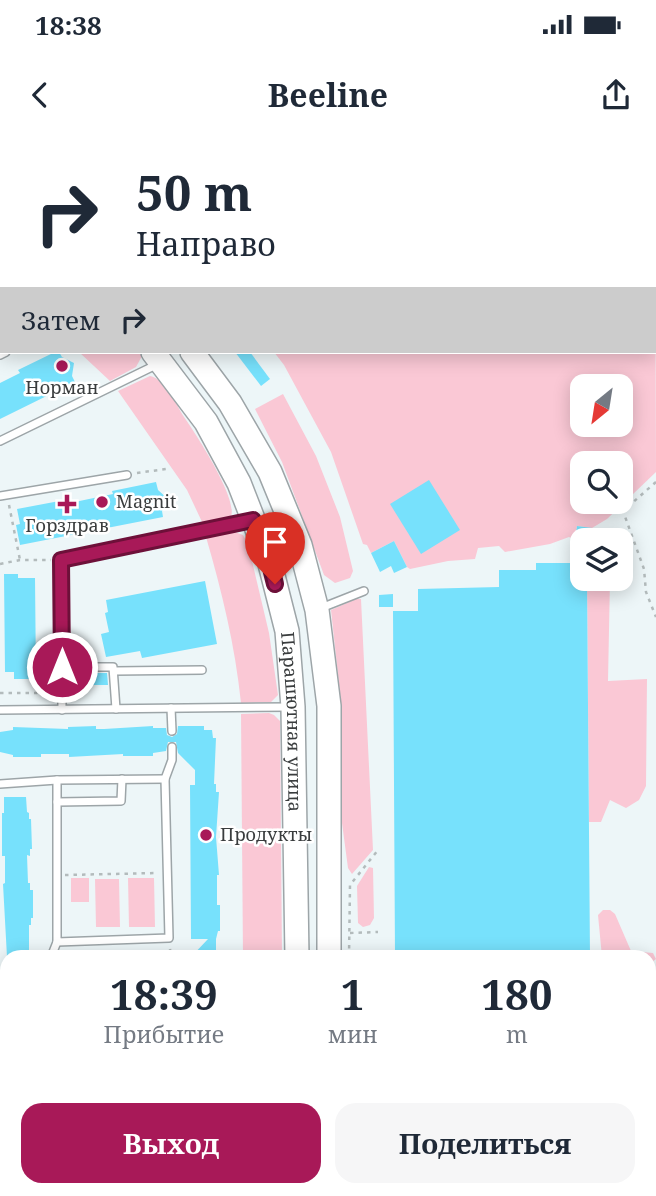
<!DOCTYPE html>
<html lang="ru">
<meta charset="utf-8">
<style>
:root{--surface:#fff;--page:#f6f6f7;--text:#1f2937;--muted:#747a83;--accent:#a81958}
body{margin:0;font-family:"Noto Serif",serif;background:var(--page);color:var(--text);height:100vh;display:flex;flex-direction:column;font-size:26px;white-space:nowrap}
*{box-sizing:border-box;margin:0}
p{font-size:23px;color:var(--muted)}
.icon{flex:none;width:38px;height:38px;fill:none;stroke:currentColor;stroke-width:2;stroke-linecap:round;stroke-linejoin:round}
.map{position:relative;flex:1;overflow:hidden}
.drawer{position:absolute;left:0px;top:810px;width:656px;height:247px;display:flex;flex-direction:column;background:var(--surface);border-radius:21px 21px 0 0;box-shadow:0 4px 18px #0003}
.drawer>*{flex:none}
.hud{position:absolute;left:0px;top:0px;width:656px;height:214px;box-shadow:0 4px 18px #0003;background:#fff;color:var(--text);overflow:hidden}
.needle{width:46px;rotate:210deg}
.controls{position:absolute;left:570px;top:234px;display:grid;gap:14px}
.controls a{display:grid;place-items:center;width:63px;height:63px;border-radius:14px;background:var(--surface);box-shadow:0 4px 18px #0003;font-size:35px}
.pin{position:absolute;display:grid;place-items:center;width:60px;height:60px;color:#fff;margin:-72px -30px;border-radius:50% 50% 50% 0;rotate:-45deg;box-shadow:0 0 7px #0007}
.pin .icon{rotate:45deg}
.me{position:absolute;width:77px;margin:-38px;rotate:0deg;stroke-linejoin:round;filter:drop-shadow(0 0 5px #0008)}
.turn{display:flex;align-items:center;gap:24px;height:147px;padding:0 21px;font-size:32px}
.turn .icon{width:91px;height:91px;stroke-width:2.5}
.turn b{display:block;font-size:49px;line-height:60px}
.then{display:flex;align-items:center;height:66px;padding:0 21px;background:#0003;gap:14px;font-size:26px}
.eta{display:flex;justify-content:space-evenly;align-items:center;height:119px;text-align:center}
.eta b{font-size:42px;font-weight:700;line-height:49px}
.action{display:flex;gap:14px;margin-top:auto;padding:14px 21px}
.action a{flex:1;height:80px;border-radius:21px;background:var(--accent);color:#fff;font-size:28px;font-weight:700;line-height:80px;text-align:center}
.action a+a{background:var(--page);color:var(--text)}
.status{display:flex;justify-content:space-between;align-items:center;height:49px;padding:0 35px;background:var(--surface);direction:ltr}
.status svg{height:19px;fill:currentColor}
header{display:flex;justify-content:space-between;align-items:center;height:91px;padding:0 21px;background:var(--surface);font-size:32px;font-weight:700}
.map>svg:first-child{display:block}
.green{fill:#fac8d5;fill-rule:evenodd}
.building{fill:#77e1fc}
.lines{fill:none;stroke-linecap:round;stroke-linejoin:round}
.service-casing{stroke:#9da5a8;stroke-width:10}
.secondary-casing{stroke:#9da5a8;stroke-width:23}
.primary-casing{stroke:#9da5a8;stroke-width:26}
.path{stroke:#b3bbbc;stroke-width:2.5;stroke-dasharray:3.5 5;stroke-linecap:butt}
.service{stroke:#fff;stroke-width:7}
.secondary{stroke:#fff;stroke-width:19}
.primary{stroke:#fff;stroke-width:23}
.route-casing{stroke:#6d1039;stroke-width:18}
.route{stroke:#a81958;stroke-width:12}
.poi-dot{fill:#a81958;stroke:#fff;stroke-width:2.5}
.labels{text-anchor:middle;stroke-width:5;stroke-linejoin:round;paint-order:stroke}
.poi-label{font-size:18px;fill:#3a3d3e;stroke:#fff}
.street-label{font-size:18px;fill:#3a3d3e;stroke:#fff}
</style>
<div class="status"><b>18:38</b><svg viewBox="0 0 49 12"><path d="M0 12V9h3v3zM5 12V6h3v6zM10 12V3h3v9zM15 12V0h3v12zM26 1h20v11H26zM47 4h2v5h-2z"/></svg></div>
<header><svg class="icon" aria-label="back" viewBox="0 0 24 24"><path d="M15 5l-7 7 7 7"/></svg>Beeline<svg class="icon" aria-label="share" viewBox="0 0 24 24"><path d="M12 15V3M7 8l5-5 5 5M5 13v7h14v-7"/></svg></header>
<div class="map">
<svg width="656" height="1056" viewBox="0 0 656 1056">
<rect width="100%" height="100%" fill="#edf6f8"/>
<g class="green">
<path d="M62 0H564L573 2H64Z"/>
<path d="M655 25 656 332 607 379 592 388 577 386 575 400 569 397 550 404 505 412 499 406 478 408 475 419 448 421 410 429 407 427 394 401 371 413 367 405 363 404 331 312 284 225 274 212H654ZM583 247H621V285H583ZM583 324H621V362H583Z"/>
<path d="M79 212H138L142 216 136 227 110 241Z"/>
<path d="M150 236C165 239 176 264 184 277 194 291 244 367 229 379 223 383 210 383 203 384L187 350 118 251Z"/>
<path d="M283 254 316 316 340 377 353 431 350 438 335 443 324 435 282 322 255 269Z"/>
<path d="M232 391 243 395 248 404 269 493 278 555 271 562 241 563C235 505 222 452 206 397Z"/>
<path d="M587 439H610L608 541 647 539 646 646 639 660 626 668 610 660 601 682H589Z"/>
<path d="M356 459H361L373 710 352 734 348 728 342 683 341 563 331 470Z"/>
<path d="M269 573 274 575 280 581 282 817H243L241 574Z"/>
<path d="M369 727 373 728 374 778 370 785 363 787 358 783 357 746Z"/>
<rect x="71" y="738" width="18" height="24"/>
<path d="M128 738H154L155 787H129Z"/>
<path d="M95 739H119L120 787H96Z"/>
<path d="M603 770H610L615 774 631 811 653 813 656 819 649 824V817H602L598 775Z"/>
<path d="M649 991H656V1056H391V1050H649Z"/>
</g>
<g class="building">
<path d="M55 212H59L62 217 74 223 72 236 75 242 0 279V243L20 233 18 230Z"/>
<path d="M235 212H250L270 239 261 246Z"/>
<path d="M429 340 460 390 421 414 390 364Z"/>
<path d="M156 342 158 350 168 359 162 371 163 377 20 405 16 385 20 384 17 369 70 359V363L89 359 113 354 112 351Z"/>
<path d="M577 386 592 388 589 401H575Z"/>
<path d="M394 401 407 427 394 433 391 426 380 432 371 413Z"/>
<path d="M536 423H583V439H587L590 817H395L393 471H418V449L499 447V430H536Z"/>
<path d="M4 434H18V438H35L36 539H14V532H5Z"/>
<path d="M205 441 217 504 142 518 140 511 106 517 101 494 109 492 105 473 108 472 106 460Z"/>
<path d="M393 454V467H379V455Z"/>
<path d="M69 533H107L108 545H69Z"/>
<path d="M96 586V589H104L153 586V588H166L167 595 172 597 177 594 178 586H204V590H212L213 598H216L214 644H216V652H219L216 697 219 735H217V765H220V791H218L216 799V817H191L208 799H191L190 645H195V630L178 613 176 602H168L166 611 153 613V616H123V614L69 617V614H41V617H13V615L0 612V592L13 590V587L68 589V587Z"/>
<path d="M4 657H26L27 672 29 673V679H31L32 709H30V716L27 715 28 743H30V750H33V778H31V785H29V817H7L3 744 5 743V716H2V673H4Z"/>
</g>
<g class="lines">
<g class="service-casing">
<g id="service">
<path d="M154 0 156 2"/>
<path d="M0 166 2 168"/>
<path d="M0 215 6 212"/>
<path d="M0 301 158 224"/>
<path d="M0 356 127 335"/>
<path d="M321 468 364 451"/>
<path d="M62 527H113L116 569"/>
<path d="M115 531 202 530"/>
<path d="M171 568 172 591"/>
<path d="M0 570 289 567"/>
<path d="M62 570 61 420 249 380"/>
<path d="M57 640V802L169 798 165 639 172 620V607"/>
<path d="M0 644 57 640 165 639"/>
<path d="M57 662 121 661 122 639"/>
<path d="M51 817 57 802"/>
<path d="M0 1017H7"/>
<path d="M41 1050V1056"/>
<path d="M15 1056V1050"/>
<path d="M160 1056V1050"/>
<path d="M184 1056V1050"/>
</g>
</g>
<g class="secondary-casing">
<g id="secondary">
<path d="M649 894 656 893"/>
<path d="M0 900 7 899"/>
<path d="M649 948H656"/>
<path d="M0 952H7"/>
</g>
</g>
<g class="primary-casing">
<g id="primary">
<path d="M0 11 2 13"/>
<path d="M0 56 2 58"/>
<path id="s1" d="M153 212 206 282 239 343 269 420 287 491 293 567 297 817"/>
<path d="M192 212 230 263 270 332 300 405 317 470 329 566V817"/>
<path d="M294 1050 295 1056"/>
<path d="M329 1056V1050"/>
</g>
</g>
<g class="path">
<path d="M71 0 73 2"/>
<path d="M415 0 418 2"/>
<path d="M438 0 442 2"/>
<path d="M654 38H656"/>
<path d="M656 50V47"/>
<path d="M654 69 656 78"/>
<path d="M654 98 656 99"/>
<path d="M654 113 656 112"/>
<path d="M654 133 656 134"/>
<path d="M137 333 166 329"/>
<path d="M656 342 623 371 644 429 646 452 656 477"/>
<path d="M9 365 20 420"/>
<path d="M0 424 20 420H51"/>
<path d="M0 553H52"/>
<path d="M65 735 157 733"/>
<path d="M350 793 378 792"/>
<path d="M170 809 171 817"/>
<path d="M349 817 350 745 378 710"/>
<path d="M649 842H656"/>
<path d="M649 872H656"/>
<path d="M0 994H7"/>
<path d="M649 1015 656 1016"/>
<path d="M649 1031 656 1029"/>
<path d="M273 1050V1056"/>
<path d="M394 1050 400 1056"/>
<path d="M562 1050 574 1056"/>
<path d="M565 1050 567 1052 593 1050"/>
<path d="M441 1056 446 1050"/>
</g>
<use href="#service" class="service"/>
<use href="#secondary" class="secondary"/>
<use href="#primary" class="primary"/>
</g>
<g class="lines">
<g class="route-casing">
<path id="route" d="M62 527 61 420 253 380 269 420 275 444"/>
</g>
<use href="#route" class="route"/>
</g>
<g class="poi-dot">
<circle cx="62" cy="226" r="7"/>
<circle cx="102" cy="362" r="7"/>
<path d="M63.5 353.5h7v7h7v7h-7v7h-7v-7h-7v-7h7z"/>
<circle cx="206" cy="695" r="7"/>
</g>
<g class="labels">
<g class="poi-label">
<text x="62" y="254">Норман</text>
<text x="116" y="368" text-anchor="start">Magnit</text>
<text x="67" y="392">Горздрав</text>
<text x="220" y="701" text-anchor="start">Продукты</text>
</g>
<g class="street-label">
<text dy="6" stroke="none"><textPath href="#s1" startOffset="404">Парашютная улица</textPath></text>
</g>
</g>
</svg>
<div class="controls">
<a><svg class="needle" viewBox="-14 -14 28 28"><path d="M0-13l5 13h-10z" fill="#e53935"/><path d="M0 13l5-13h-10z" fill="#747a83"/></svg></a>
<a><svg class="icon" aria-label="search" viewBox="0 0 24 24"><circle cx="10" cy="10" r="6"/><path d="M15 15l6 6"/></svg></a>
<a><svg class="icon" aria-label="layers" viewBox="0 0 24 24"><path d="M12 4l9 5-9 5-9-5zM3 14l9 5 9-5"/></svg></a>
</div>
<div class="pin" style="left:275px;top:444px;background:#d93025"><svg class="icon" aria-label="arrive" viewBox="0 0 24 24"><path d="M6 21V4h12l-3 4 3 4H6"/></svg></div>
<svg class="me" style="left:62px;top:527px" viewBox="-20 -20 40 40"><circle r="17" fill="#a81958" stroke="#fff" stroke-width="3"/><path d="M0-11L8 9 0 5-8 9z" fill="#fff"/></svg>
<div class="hud">
<div class="turn"><svg class="icon" aria-label="right" viewBox="0 0 24 24"><path d="M7 20v-9h11M14 6l5 5-5 5"/></svg><div><b>50 m</b>Направо</div></div>
<div class="then">Затем<svg class="icon" aria-label="right" viewBox="0 0 24 24"><path d="M7 20v-9h11M14 6l5 5-5 5"/></svg></div>
</div>
<section class="drawer">
<div class="eta">
<div><b>18:39</b><p>Прибытие</p></div>
<div><b>1</b><p>мин</p></div>
<div><b>180</b><p>m</p></div>
</div>
<div class="action"><a>Выход</a><a>Поделиться</a></div>
</section>
</div>
